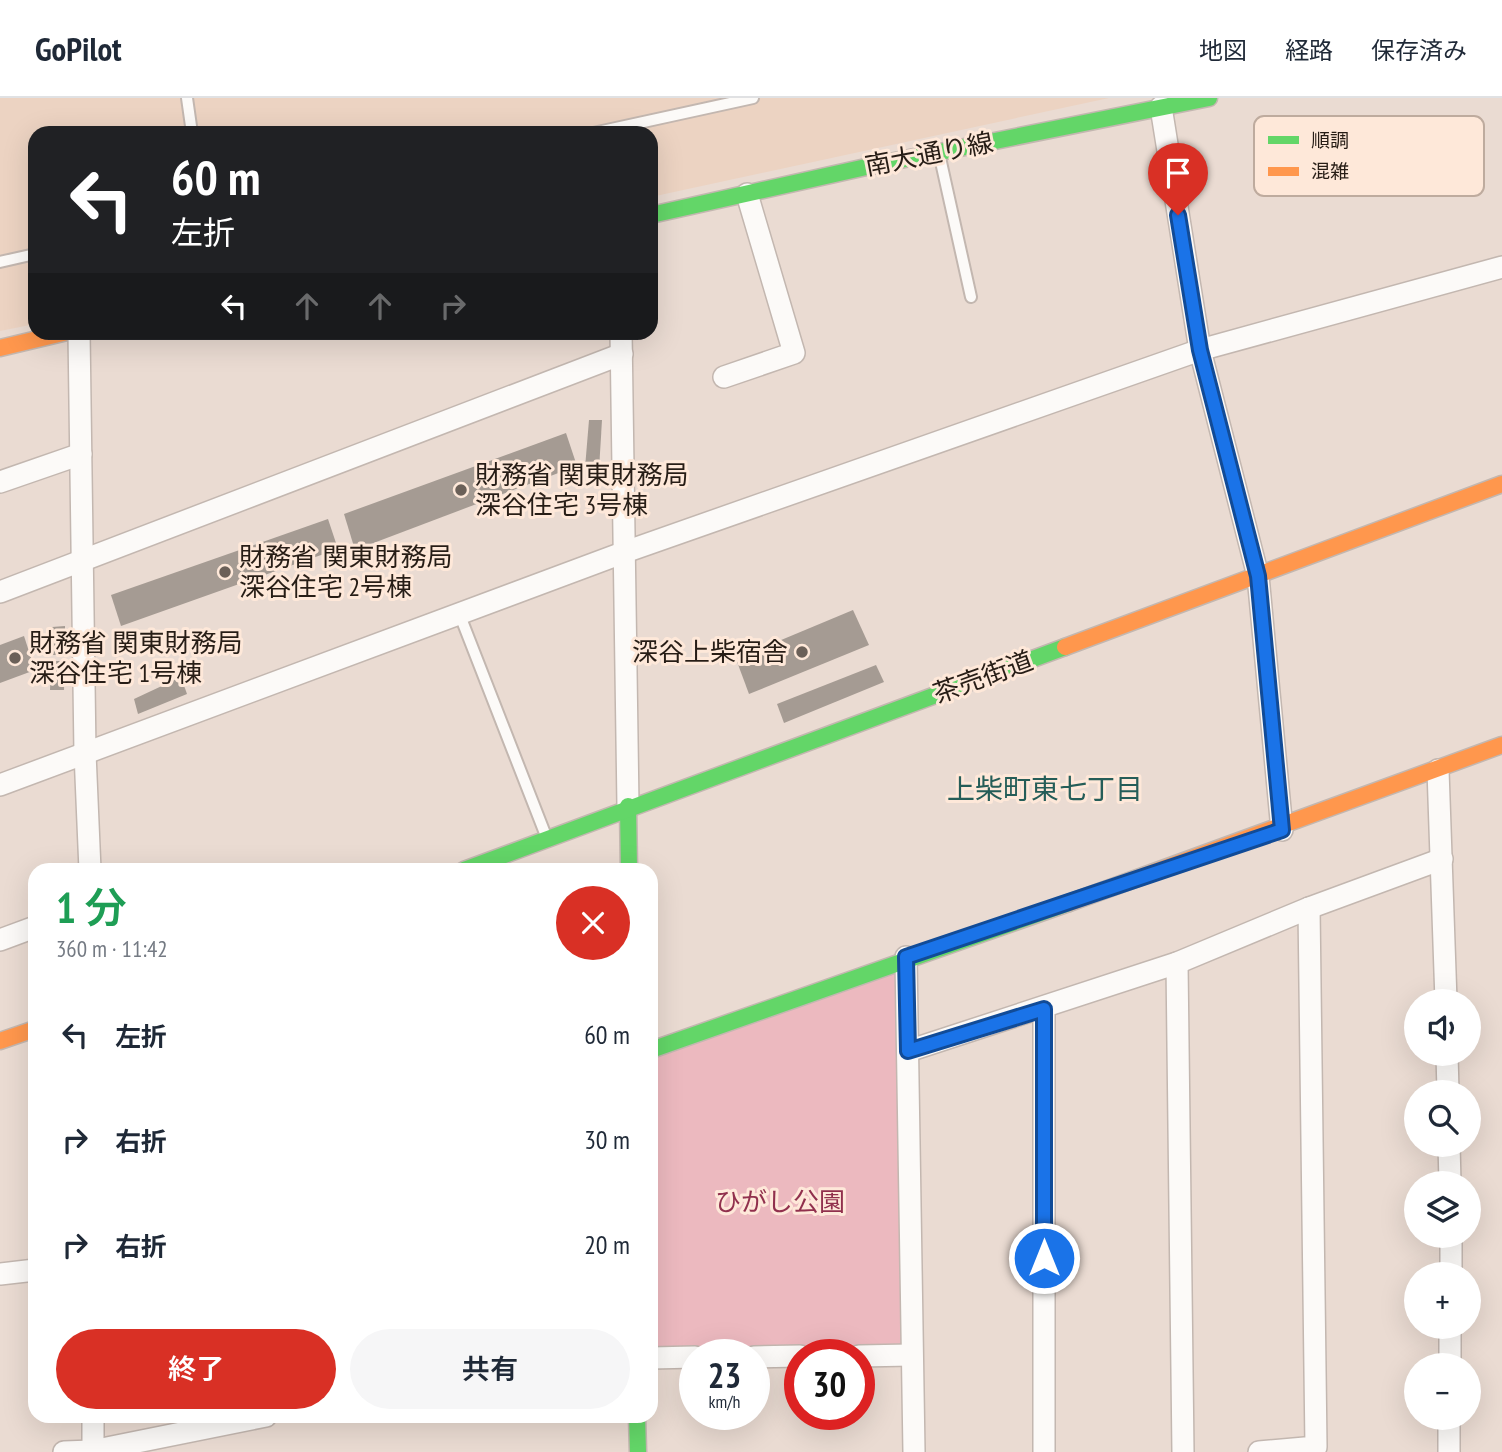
<!DOCTYPE html>
<html lang="ja">
<meta charset="utf-8">
<style>
:root{--surface:#fff;--page:#f6f6f7;--text:#1f2937;--muted:#747a83;--line:#e0e1e3;--accent:#d93025}
body{margin:0;font-family:"PT Sans Narrow","Noto Sans JP",sans-serif;background:var(--page);color:var(--text);height:100vh;display:flex;flex-direction:column;font-size:26px;white-space:nowrap}
*{box-sizing:border-box;margin:0}
p{font-size:23px;color:var(--muted)}
.icon{flex:none;width:38px;height:38px;fill:none;stroke:currentColor;stroke-width:2;stroke-linecap:round;stroke-linejoin:round}
.map{position:relative;flex:1;overflow:hidden}
.sheet{position:absolute;left:28px;top:765px;width:630px;height:560px;display:flex;flex-direction:column;background:var(--surface);border-radius:21px;box-shadow:0 7px 28px #0002}
.sheet>*{flex:none}
.guide{position:absolute;left:28px;top:28px;width:630px;height:214px;border-radius:21px;box-shadow:0 7px 28px #0002;background:#202124;color:#fff;overflow:hidden}
.buttons{position:absolute;left:1404px;top:891px;display:grid;gap:14px}
.buttons a{display:grid;place-items:center;width:77px;height:77px;border-radius:50%;background:var(--surface);box-shadow:0 7px 28px #0002;font-size:35px}
.speed{position:absolute;left:679px;top:1241px;display:flex;gap:14px;font-size:35px;font-weight:700;text-align:center}
.speed>*{display:grid;place-content:center;width:91px;height:91px;border-radius:50%;background:var(--surface);box-shadow:0 7px 28px #0002;line-height:1}
.speed small{font-size:18px;font-weight:400}
.speed .limit{border:10px solid #d22;background:#fff;color:#111}
.pin{position:absolute;display:grid;place-items:center;width:60px;height:60px;color:#fff;margin:-72px -30px;border-radius:50% 50% 50% 0;rotate:-45deg;box-shadow:0 0 7px #0007}
.pin .icon{rotate:45deg}
.me{position:absolute;width:77px;margin:-38px;rotate:0deg;stroke-linejoin:round;filter:drop-shadow(0 0 5px #0008)}
.turn{display:flex;align-items:center;gap:24px;height:147px;padding:0 28px;font-size:32px}
.turn .icon{width:91px;height:91px;stroke-width:2.5}
.turn b{display:block;font-size:49px;line-height:60px}
.lanes{display:flex;align-items:center;height:66px;padding:0 28px;background:#0003;justify-content:center;gap:35px;direction:ltr}
.lanes .off{opacity:.35}
.round{display:grid;place-items:center;flex:none;width:74px;height:74px;border-radius:37px;background:var(--page)}
.overview{display:flex;align-items:center;justify-content:space-between;height:119px;padding:0 28px}
h1{font-size:42px;font-weight:600;line-height:52px;color:#1e9e55}
.action{display:flex;gap:14px;margin-top:auto;padding:14px 28px}
.action a{flex:1;height:80px;border-radius:42px;background:var(--accent);color:#fff;font-size:28px;font-weight:600;line-height:80px;text-align:center}
.action a+a{background:var(--page);color:var(--text)}
ul{padding:0;list-style:none}
li{display:flex;align-items:center;gap:21px;height:105px;padding:0 28px}
li div{flex:1}
li b{display:block;font-size:26px}
li em{font-style:normal}
header{display:flex;align-items:center;gap:42px;box-sizing:border-box;height:98px;padding:0 35px;background:var(--surface);border-bottom:2px solid var(--line)}
header strong{font-size:33px}
nav{display:flex;gap:38px;margin-inline-start:auto;font-size:24px}
.map>svg:first-child{display:block}
.built{fill:#ecd3c2}
.green{fill:#ecb9bf}
.building{fill:#a59b93}
.lines{fill:none;stroke-linecap:round;stroke-linejoin:round}
.lane-casing{stroke:#c3b7b0;stroke-width:14}
.street-casing{stroke:#c3b7b0;stroke-width:24}
.fast-casing{stroke:#c3b7b0;stroke-width:19}
.slow-casing{stroke:#c3b7b0;stroke-width:19}
.lane{stroke:#fcfaf8;stroke-width:10}
.street{stroke:#fcfaf8;stroke-width:21}
.fast{stroke:#63d668;stroke-width:16}
.slow{stroke:#ff974d;stroke-width:16}
.route-casing{stroke:#114b97;stroke-width:18}
.route{stroke:#1a73e8;stroke-width:12}
.poi-dot{fill:#6b6058;stroke:#fee8d9;stroke-width:2.5}
.labels{text-anchor:middle;stroke-width:6;stroke-linejoin:round;paint-order:stroke}
.street-label{font-size:26px;fill:#271d16;stroke:#fee8d9}
.poi-label{font-size:26px;fill:#271d16;stroke:#fee8d9;text-anchor:start}
.park-label{font-size:26px;fill:#91304d;stroke:#fee8d9}
.neighbourhood-label{font-size:28px;fill:#255d58;stroke:#fee8d9}
.key{fill:#fee8d9;stroke:#beab9e;stroke-width:2}
.key-label{font-size:19px;fill:#271d16}
</style>
<header>
<strong>GoPilot</strong>
<nav><a>地図</a><a>経路</a><a>保存済み</a></nav>
</header>
<div class="map">
<svg width="1502" height="1354" viewBox="0 0 1502 1354">
<rect width="100%" height="100%" fill="#eadbd2"/>
<path class="built" d="M0 0H1109L651 99V35H35V226L0 233Z"/>
<path class="green" d="M906 859 911 1257 695 1256 651 1260V952Z"/>
<g class="building">
<path d="M589 322H602L599 372 585 370Z"/>
<path d="M566 335 577 368 355 452 344 416Z"/>
<path d="M328 421 338 451 121 528 111 497Z"/>
<path d="M853 512 869 547 749 596 736 561Z"/>
<path d="M65 528V557H51L52 529Z"/>
<path d="M24 538 35 572 0 585V547Z"/>
<path d="M51 563H65L64 592H50Z"/>
<path d="M876 567 884 584 784 625 777 606Z"/>
<path d="M181 579 187 596 138 616 134 601Z"/>
</g>
<g class="lines">
<g class="lane-casing">
<g id="lane">
<path d="M187 0 192 35"/>
<path d="M593 35 753 0"/>
<path d="M939 55 971 199"/>
<path d="M0 164 35 156"/>
<path d="M459 515 546 738"/>
</g>
</g>
<g class="street-casing">
<g id="street">
<path d="M1161 9 1200 252 1258 478 1282 732"/>
<path d="M79 234 85 655 90 772"/>
<path d="M621 234 628 708"/>
<path d="M724 279 794 255 747 96"/>
<path d="M0 384 81 356"/>
<path d="M0 494 622 256"/>
<path d="M1438 672 1446 903"/>
<path d="M0 687 625 454 1200 252 1502 169"/>
<path d="M0 842 35 829"/>
<path d="M906 859 914 1354"/>
<path d="M1177 865 1183 1354"/>
<path d="M1044 911V1354"/>
<path d="M908 953 1177 865 1309 810 1442 761"/>
<path d="M1447 956 1448 994"/>
<path d="M1449 1046 1450 1085"/>
<path d="M0 1176 35 1172"/>
<path d="M1451 1176V1138"/>
<path d="M859 1258 911 1257"/>
<path d="M754 1259 800 1258"/>
<path d="M651 1260 695 1259"/>
<path d="M1450 1267V1228"/>
<path d="M64 1354 92 1353 266 1318"/>
<path d="M93 1354V1318"/>
<path d="M1259 1354 1316 1349 1309 810"/>
<path d="M1449 1354V1320"/>
</g>
</g>
<g class="fast-casing">
<g id="fast">
<path d="M651 117 875 67 1209 0"/>
<path d="M628 708 629 772"/>
<path d="M464 772 1065 549"/>
<path d="M651 952 1069 805"/>
<path d="M637 1318 638 1354"/>
</g>
</g>
<g class="slow-casing">
<g id="slow">
<path d="M0 250 67 234"/>
<path d="M1065 549 1502 386"/>
<path d="M1069 805 1502 647"/>
<path d="M0 943 35 931"/>
</g>
</g>
<use href="#lane" class="lane"/>
<use href="#street" class="street"/>
<use href="#fast" class="fast"/>
<use href="#slow" class="slow"/>
</g>
<g class="lines">
<g class="route-casing">
<path id="route" d="M1044 1160V911L908 953 906 859 1282 732 1258 478 1200 252 1178 117"/>
</g>
<use href="#route" class="route"/>
</g>
<g class="poi-dot">
<circle cx="461" cy="392" r="7"/>
<circle cx="225" cy="474" r="7"/>
<circle cx="802" cy="554" r="7"/>
<circle cx="15" cy="560" r="7"/>
</g>
<g class="labels">
<g class="street-label">
<text transform="translate(929 56) rotate(-11)" y="9">南大通り線</text>
<text transform="translate(983 579) rotate(-20)" y="9">茶売街道</text>
</g>
<g class="poi-label">
<text x="475" y="386">財務省 関東財務局<tspan x="475" dy="30">深谷住宅 3号棟</tspan></text>
<text x="239" y="468">財務省 関東財務局<tspan x="239" dy="30">深谷住宅 2号棟</tspan></text>
<text x="29" y="554">財務省 関東財務局<tspan x="29" dy="30">深谷住宅 1号棟</tspan></text>
<text x="788" y="563" text-anchor="end">深谷上柴宿舎</text>
</g>
<g class="park-label">
<text x="780" y="1113">ひがし公園</text>
</g>
<g class="neighbourhood-label">
<text x="1045" y="701">上柴町東七丁目</text>
</g>
</g>
<rect x="1254" y="18" width="230" height="80" rx="10" class="key"/>
<rect x="1268" y="38" width="31" height="8" fill="#63d668"/>
<rect x="1268" y="69" width="31" height="9" fill="#ff974d"/>
<g class="key-label">
<text x="1311" y="49">順調</text>
<text x="1311" y="80">混雑</text>
</g>
</svg>
<div class="buttons">
<a><svg class="icon" aria-label="sound" viewBox="0 0 24 24"><path d="M4 9h4l5-4v14l-5-4H4zM17 9q2 3 0 6"/></svg></a>
<a><svg class="icon" aria-label="search" viewBox="0 0 24 24"><circle cx="10" cy="10" r="6"/><path d="M15 15l6 6"/></svg></a>
<a><svg class="icon" aria-label="layers" viewBox="0 0 24 24"><path d="M12 4l9 5-9 5-9-5zM3 14l9 5 9-5"/></svg></a>
<a>+</a>
<a>−</a>
</div>
<div class="speed"><div>23<small>km/h</small></div><div class="limit">30</div></div>
<div class="pin" style="left:1178px;top:117px;background:#d93025"><svg class="icon" aria-label="arrive" viewBox="0 0 24 24"><path d="M6 21V4h12l-3 4 3 4H6"/></svg></div>
<svg class="me" style="left:1044px;top:1160px" viewBox="-20 -20 40 40"><circle r="17" fill="#1a73e8" stroke="#fff" stroke-width="3"/><path d="M0-11L8 9 0 5-8 9z" fill="#fff"/></svg>
<div class="guide">
<div class="turn"><svg class="icon" aria-label="left" viewBox="0 0 24 24"><path d="M17 20v-9H6M10 6l-5 5 5 5"/></svg><div><b>60 m</b>左折</div></div>
<div class="lanes"><svg class="icon" aria-label="left" viewBox="0 0 24 24"><path d="M17 20v-9H6M10 6l-5 5 5 5"/></svg><svg class="icon off" aria-label="ahead" viewBox="0 0 24 24"><path d="M12 20V5M6 11l6-6 6 6"/></svg><svg class="icon off" aria-label="ahead" viewBox="0 0 24 24"><path d="M12 20V5M6 11l6-6 6 6"/></svg><svg class="icon off" aria-label="right" viewBox="0 0 24 24"><path d="M7 20v-9h11M14 6l5 5-5 5"/></svg></div>
</div>
<section class="sheet">
<div class="overview"><div><h1>1 分</h1><p>360 m · 11:42</p></div><a class="round" style="background:#d93025;color:#fff"><svg class="icon" aria-label="close" viewBox="0 0 24 24"><path d="M6 6l12 12M18 6L6 18"/></svg></a></div>
<ul>
<li><svg class="icon" aria-label="left" viewBox="0 0 24 24"><path d="M17 20v-9H6M10 6l-5 5 5 5"/></svg><div><b>左折</b></div><em>60 m</em></li>
<li><svg class="icon" aria-label="right" viewBox="0 0 24 24"><path d="M7 20v-9h11M14 6l5 5-5 5"/></svg><div><b>右折</b></div><em>30 m</em></li>
<li><svg class="icon" aria-label="right" viewBox="0 0 24 24"><path d="M7 20v-9h11M14 6l5 5-5 5"/></svg><div><b>右折</b></div><em>20 m</em></li>
</ul>
<div class="action"><a>終了</a><a>共有</a></div>
</section>
</div>
